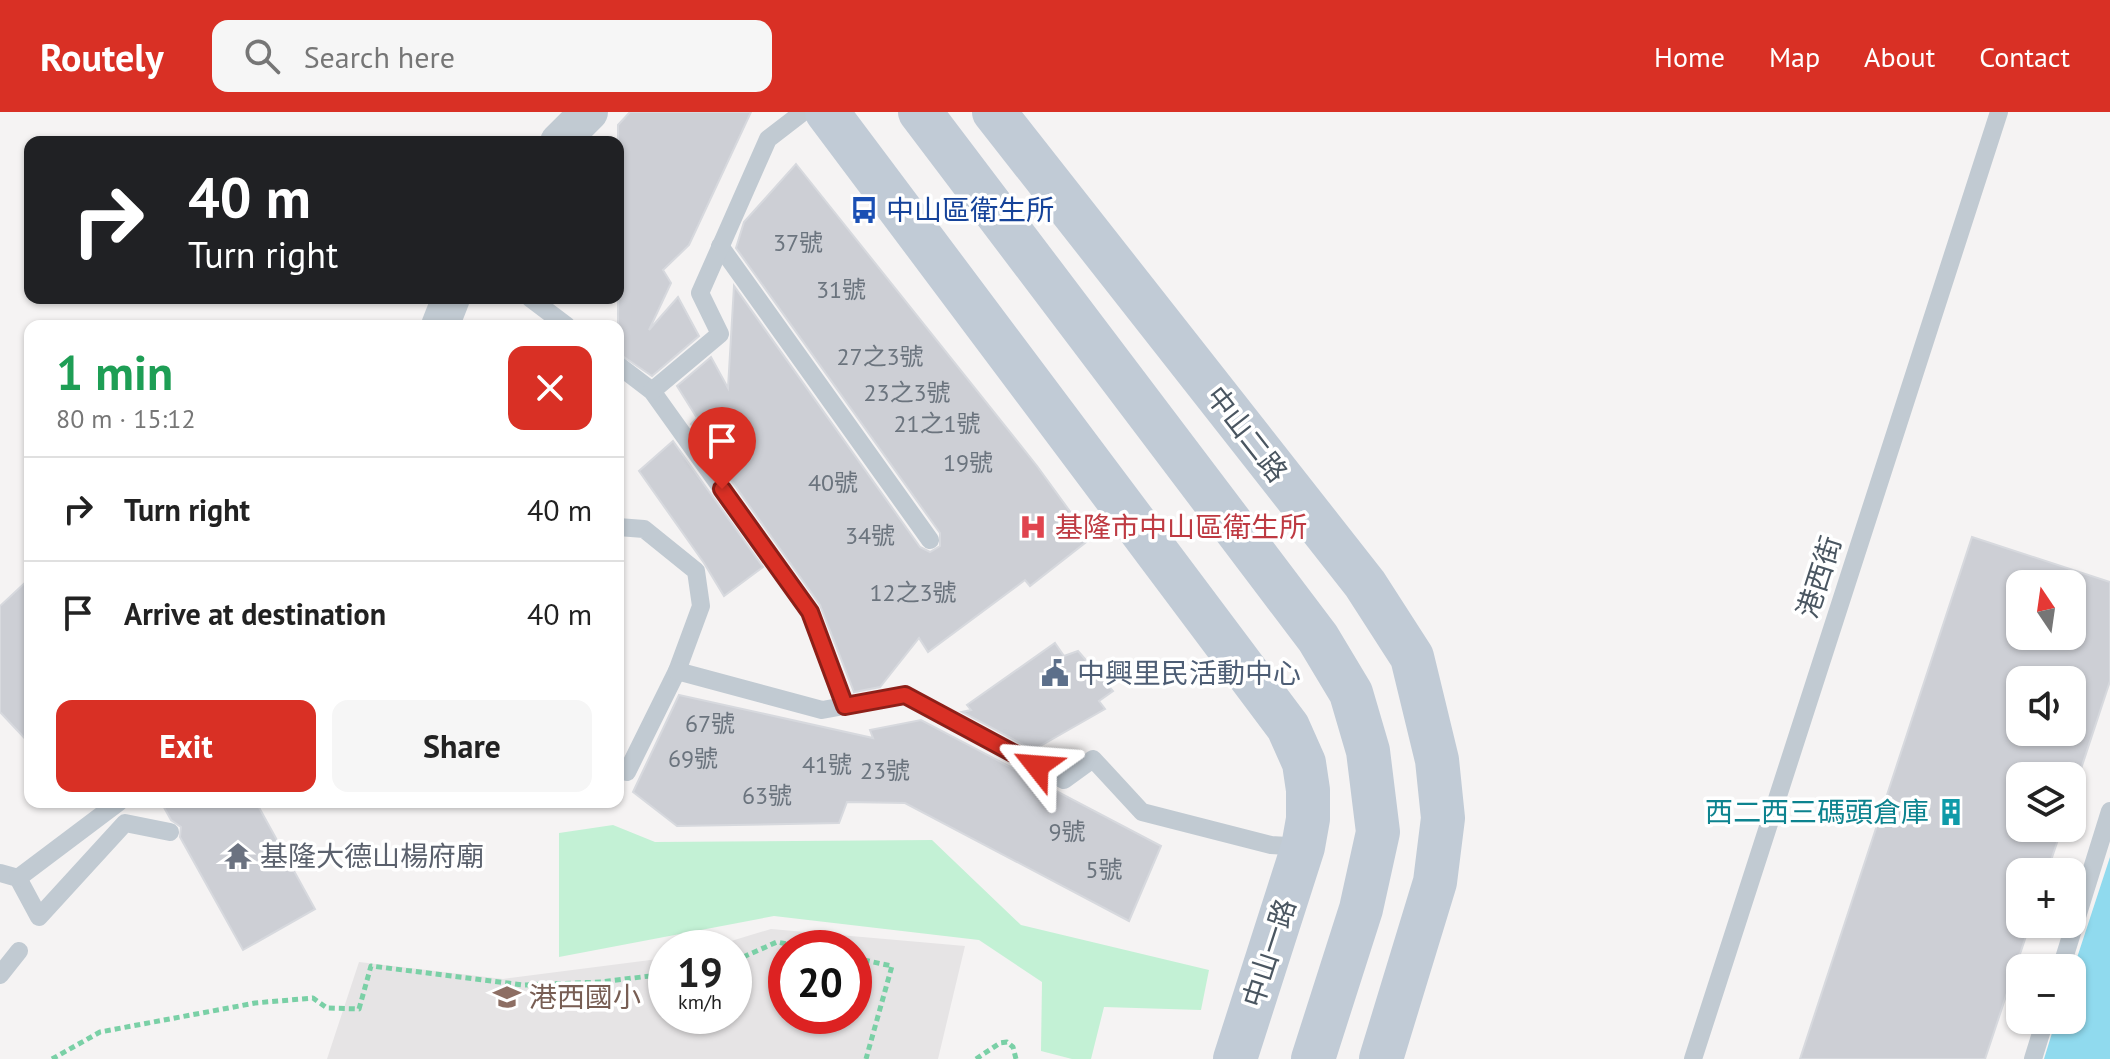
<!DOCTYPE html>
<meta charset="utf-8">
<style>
:root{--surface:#fff;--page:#f6f6f6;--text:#222;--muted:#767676;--line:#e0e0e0;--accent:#d93025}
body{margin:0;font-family:"PT Sans","Noto Sans TC",sans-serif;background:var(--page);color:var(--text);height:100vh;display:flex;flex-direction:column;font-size:30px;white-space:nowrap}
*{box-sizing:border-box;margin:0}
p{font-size:26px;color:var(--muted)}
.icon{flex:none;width:44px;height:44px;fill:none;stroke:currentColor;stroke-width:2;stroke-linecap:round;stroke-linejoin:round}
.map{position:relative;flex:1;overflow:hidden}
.sheet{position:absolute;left:24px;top:208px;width:600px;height:488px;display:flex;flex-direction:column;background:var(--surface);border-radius:16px;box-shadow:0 2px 6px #0004}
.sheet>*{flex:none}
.top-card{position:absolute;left:24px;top:24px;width:600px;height:168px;border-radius:16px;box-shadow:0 2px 6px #0004;background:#202124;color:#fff;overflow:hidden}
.needle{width:52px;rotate:347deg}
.fabs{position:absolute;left:2006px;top:458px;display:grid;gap:16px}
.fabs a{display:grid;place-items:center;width:80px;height:80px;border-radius:16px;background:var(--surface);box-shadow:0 2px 6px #0004;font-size:40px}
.speed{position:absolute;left:648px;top:818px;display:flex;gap:16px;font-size:40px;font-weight:700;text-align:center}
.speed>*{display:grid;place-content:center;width:104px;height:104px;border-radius:50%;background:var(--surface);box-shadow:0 2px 6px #0004;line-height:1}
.speed small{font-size:20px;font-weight:400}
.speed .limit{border:12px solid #d22;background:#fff;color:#111}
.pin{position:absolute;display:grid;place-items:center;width:68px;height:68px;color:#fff;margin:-82px -34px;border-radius:50% 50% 50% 0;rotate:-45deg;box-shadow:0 0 8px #0007}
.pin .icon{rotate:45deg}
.me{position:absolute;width:88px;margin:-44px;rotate:298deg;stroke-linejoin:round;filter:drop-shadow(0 0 6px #0008)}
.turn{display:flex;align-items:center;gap:28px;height:168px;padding:0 32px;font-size:36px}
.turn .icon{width:104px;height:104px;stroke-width:2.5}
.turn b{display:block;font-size:56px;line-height:68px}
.round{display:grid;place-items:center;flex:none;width:84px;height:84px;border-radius:16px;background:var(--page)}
.headline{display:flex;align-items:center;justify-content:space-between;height:136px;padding:0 32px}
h1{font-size:48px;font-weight:700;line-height:60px;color:#1e9e55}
.cta{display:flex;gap:16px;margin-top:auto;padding:16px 32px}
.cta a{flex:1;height:92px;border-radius:16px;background:var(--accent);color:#fff;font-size:32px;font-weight:700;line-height:92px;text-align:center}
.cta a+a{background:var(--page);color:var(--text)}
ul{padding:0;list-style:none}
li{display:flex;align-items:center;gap:24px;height:104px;padding:0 32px;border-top:2px solid var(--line)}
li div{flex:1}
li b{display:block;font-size:30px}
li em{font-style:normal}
header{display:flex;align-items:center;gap:48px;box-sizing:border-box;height:112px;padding:0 40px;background:var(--accent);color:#fff}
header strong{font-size:38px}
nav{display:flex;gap:44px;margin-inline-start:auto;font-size:28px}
.search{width:560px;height:72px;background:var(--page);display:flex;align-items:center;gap:20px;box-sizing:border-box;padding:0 28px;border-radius:16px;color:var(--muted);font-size:30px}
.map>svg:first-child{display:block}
.education{fill:#e6e4e5;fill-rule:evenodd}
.green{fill:#c3f1d5}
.water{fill:#90daee}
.building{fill:#cdcfd5;stroke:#d7d9de;stroke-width:2;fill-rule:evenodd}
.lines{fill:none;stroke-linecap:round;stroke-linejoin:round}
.path{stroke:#7ad0a6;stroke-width:5;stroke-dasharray:6 4;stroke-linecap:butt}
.lane{stroke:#c1cad2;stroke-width:18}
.street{stroke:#c1cad2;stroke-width:38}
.secondary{stroke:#c1cbd6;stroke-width:44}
.route-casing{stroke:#8d1f18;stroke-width:20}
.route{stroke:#d93025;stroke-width:14}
.labels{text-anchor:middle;stroke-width:7;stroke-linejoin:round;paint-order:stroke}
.number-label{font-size:24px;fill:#6b747e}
.transit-label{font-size:28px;fill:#164399;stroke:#fff;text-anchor:start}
.street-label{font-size:28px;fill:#4a5661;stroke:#fff}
.health-label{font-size:28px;fill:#be3a42;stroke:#fff;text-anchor:start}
.service-label{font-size:28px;fill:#4e5e75;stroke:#fff;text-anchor:start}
.culture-label{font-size:28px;fill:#0d838f;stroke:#fff;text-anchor:end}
.worship-label{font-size:28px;fill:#5b616d;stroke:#fff;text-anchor:start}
.education-label{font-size:28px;fill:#785e54;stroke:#fff;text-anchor:start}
</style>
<header>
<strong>Routely</strong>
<div class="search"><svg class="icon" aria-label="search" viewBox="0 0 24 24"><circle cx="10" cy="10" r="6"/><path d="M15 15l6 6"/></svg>Search here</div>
<nav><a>Home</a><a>Map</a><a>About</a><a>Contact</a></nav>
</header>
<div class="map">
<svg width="2110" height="947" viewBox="0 0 2110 947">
<rect width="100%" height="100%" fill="#f5f3f3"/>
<path class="education" d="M771 817 965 834 938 947H327L359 850 503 867 666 846V904H734V836H708ZM854 836V904H786V836Z"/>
<path class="green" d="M613 713 655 730 932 728 1021 813 1209 858 1201 898 1104 895 1091 947H1072L1041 939 1042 870 979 828 774 804 559 845V721Z"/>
<path class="water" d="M2110 745V947H2044L2056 908H2072V861Z"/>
<g class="building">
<path d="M630 0H751L689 133 663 158 671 171 649 218 678 185 699 224 652 264 618 241V13Z"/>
<path d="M796 52 1037 354 1090 427 1030 474 1025 468 928 540 919 526 880 575 854 580 820 493 691 312 697 306 677 274 711 245 728 276 734 174 920 435 930 440 940 434V421L736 136 744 110Z"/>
<path d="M673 329 763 455 724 484 704 451 639 359Z"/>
<path d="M1972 425 2110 470V569L2072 684V664H2020V716H2062L2047 760H2020V812H2030L1985 947H1800ZM2020 472H2072V524H2020ZM2020 568H2072V620H2020Z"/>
<path d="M30 466V632L0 600V494Z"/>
<path d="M1055 531 1064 544 1078 539 1113 579 1099 589 1105 597 1033 638 962 600 971 598 967 593Z"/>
<path d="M679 583 873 626 870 618 921 608 1161 734 1129 809 905 691 847 690 839 711 677 714 633 680Z"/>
<path d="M161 690H256L315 797 243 838 180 725 181 715 171 708Z"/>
</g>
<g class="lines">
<g class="path">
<path d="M854 846 892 854 866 947"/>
<path d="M734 849 777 830 806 836"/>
<path d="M52 947 100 920 255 891 313 886 327 896 359 897 371 854 523 873 601 870 666 862"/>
<path d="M976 947 1000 931 1007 930 1013 935 1016 947"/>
</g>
<g class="lane">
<path d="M720 134 930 428"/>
<path d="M530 186 567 214"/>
<path d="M618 253 652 279 810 500 845 594"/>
<path d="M652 279 720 222 700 181 768 27 803 0"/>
<path d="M618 415 644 417 696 459 701 494 677 559 627 660"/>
<path d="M677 559 822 598 905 583 1064 668 1093 647 1142 700 1271 733 1303 735"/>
<path d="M0 761 18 766 39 805 125 711 170 720"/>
<path d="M18 766 119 690"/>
<path d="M2061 856 2110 699"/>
<path d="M0 863 19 839"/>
<path d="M1693 947 1999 0"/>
<path d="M2033 947 2045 908"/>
</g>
<g class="street">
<path d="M559 30 589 0"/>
<path d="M440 214 451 186"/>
</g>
<g class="secondary">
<path d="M827 0 1288 615 1304 651 1308 678V707L1303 735 1235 947"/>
<path d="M920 0 1318 526 1351 581 1368 639 1378 720 1361 797 1313 947"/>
<path d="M994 0 1365 472 1412 545 1437 648 1443 706 1435 770 1381 947"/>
</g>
</g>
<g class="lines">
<g class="route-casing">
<path id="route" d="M722 377 810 500 845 594 905 583 1037 654"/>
</g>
<use href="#route" class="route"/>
</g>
<defs>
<g id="bus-bare" transform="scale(2.16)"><path d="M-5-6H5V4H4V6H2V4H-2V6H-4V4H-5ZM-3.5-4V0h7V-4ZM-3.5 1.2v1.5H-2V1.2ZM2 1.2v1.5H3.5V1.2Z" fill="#1a4fb4" stroke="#fff" stroke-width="2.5" paint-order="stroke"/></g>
<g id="hospital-bare" transform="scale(2.16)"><path d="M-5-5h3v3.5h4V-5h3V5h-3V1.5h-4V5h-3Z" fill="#e0444e" stroke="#fff" stroke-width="2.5" paint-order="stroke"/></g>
<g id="civic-bare" transform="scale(2.16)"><path d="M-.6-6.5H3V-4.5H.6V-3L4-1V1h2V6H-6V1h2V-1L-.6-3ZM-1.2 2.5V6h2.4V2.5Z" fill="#5c6f8a" stroke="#fff" stroke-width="2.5" paint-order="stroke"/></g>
<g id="building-bare" transform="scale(2.16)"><path d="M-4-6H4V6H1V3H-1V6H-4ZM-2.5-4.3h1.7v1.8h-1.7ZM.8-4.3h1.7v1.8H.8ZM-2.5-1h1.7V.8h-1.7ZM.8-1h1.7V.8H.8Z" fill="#0f9aa8" stroke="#fff" stroke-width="2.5" paint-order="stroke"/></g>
<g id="temple-bare" transform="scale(2.16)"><path d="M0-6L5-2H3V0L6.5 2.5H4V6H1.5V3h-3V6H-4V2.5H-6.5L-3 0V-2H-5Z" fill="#6b7280" stroke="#fff" stroke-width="2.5" paint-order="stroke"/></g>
<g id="school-bare" transform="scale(2.16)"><path d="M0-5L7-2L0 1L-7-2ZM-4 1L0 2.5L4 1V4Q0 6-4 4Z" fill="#8d6e63" stroke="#fff" stroke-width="2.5" paint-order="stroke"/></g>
</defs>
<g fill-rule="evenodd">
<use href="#bus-bare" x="864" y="98"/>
<use href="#hospital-bare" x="1033" y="415"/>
<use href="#civic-bare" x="1055" y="561"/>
<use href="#building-bare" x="1951" y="700"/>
<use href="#temple-bare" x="238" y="744"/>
<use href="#school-bare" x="507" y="885"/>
</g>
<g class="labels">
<g class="number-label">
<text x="798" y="139">37號</text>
<text x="841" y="186">31號</text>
<text x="880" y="253">27之3號</text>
<text x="907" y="289">23之3號</text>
<text x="937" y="320">21之1號</text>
<text x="968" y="359">19號</text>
<text x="833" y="379">40號</text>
<text x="870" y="432">34號</text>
<text x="913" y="489">12之3號</text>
<text x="710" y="620">67號</text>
<text x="693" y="655">69號</text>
<text x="827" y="661">41號</text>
<text x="885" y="667">23號</text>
<text x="767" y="692">63號</text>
<text x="1067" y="728">9號</text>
<text x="1104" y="766">5號</text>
</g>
<g class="transit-label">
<text x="886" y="108">中山區衛生所</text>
</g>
<g class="street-label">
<text transform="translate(1247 322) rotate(52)" y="10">中山二路</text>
<text transform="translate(1819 465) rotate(-72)" y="10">港西街</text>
<text transform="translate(1269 841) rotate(-72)" y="10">中山一路</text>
</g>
<g class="health-label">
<text x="1055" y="425">基隆市中山區衛生所</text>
</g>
<g class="service-label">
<text x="1077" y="571">中興里民活動中心</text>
</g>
<g class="culture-label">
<text x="1929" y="710">西二西三碼頭倉庫</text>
</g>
<g class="worship-label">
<text x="260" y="754">基隆大德山楊府廟</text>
</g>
<g class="education-label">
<text x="529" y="895">港西國小</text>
</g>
</g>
</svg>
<div class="fabs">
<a><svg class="needle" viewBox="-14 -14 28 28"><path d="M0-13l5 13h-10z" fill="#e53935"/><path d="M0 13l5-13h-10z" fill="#767676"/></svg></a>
<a><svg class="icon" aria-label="sound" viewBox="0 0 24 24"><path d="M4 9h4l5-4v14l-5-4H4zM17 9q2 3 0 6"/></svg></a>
<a><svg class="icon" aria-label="layers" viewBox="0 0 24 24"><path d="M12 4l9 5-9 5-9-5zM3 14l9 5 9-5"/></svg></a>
<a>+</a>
<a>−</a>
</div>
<div class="speed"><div>19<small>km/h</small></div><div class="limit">20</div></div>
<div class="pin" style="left:722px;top:377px;background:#d93025"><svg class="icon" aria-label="arrive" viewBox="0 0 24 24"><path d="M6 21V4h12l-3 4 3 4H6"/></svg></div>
<svg class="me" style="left:1037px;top:654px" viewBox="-20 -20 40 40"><path d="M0-17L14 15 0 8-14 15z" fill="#d93025" stroke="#fff" stroke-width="4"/></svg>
<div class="top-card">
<div class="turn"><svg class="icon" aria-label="right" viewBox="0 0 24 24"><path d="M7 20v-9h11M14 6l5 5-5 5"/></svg><div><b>40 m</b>Turn right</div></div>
</div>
<section class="sheet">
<div class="headline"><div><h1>1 min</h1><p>80 m · 15:12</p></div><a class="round" style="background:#d93025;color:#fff"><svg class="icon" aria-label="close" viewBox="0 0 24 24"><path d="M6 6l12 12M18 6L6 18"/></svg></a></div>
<ul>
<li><svg class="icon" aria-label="right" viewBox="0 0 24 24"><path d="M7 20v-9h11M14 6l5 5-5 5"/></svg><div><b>Turn right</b></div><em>40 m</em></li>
<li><svg class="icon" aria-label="arrive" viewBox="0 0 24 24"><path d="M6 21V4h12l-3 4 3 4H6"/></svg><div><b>Arrive at destination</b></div><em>40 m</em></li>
</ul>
<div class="cta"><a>Exit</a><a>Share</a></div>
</section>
</div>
